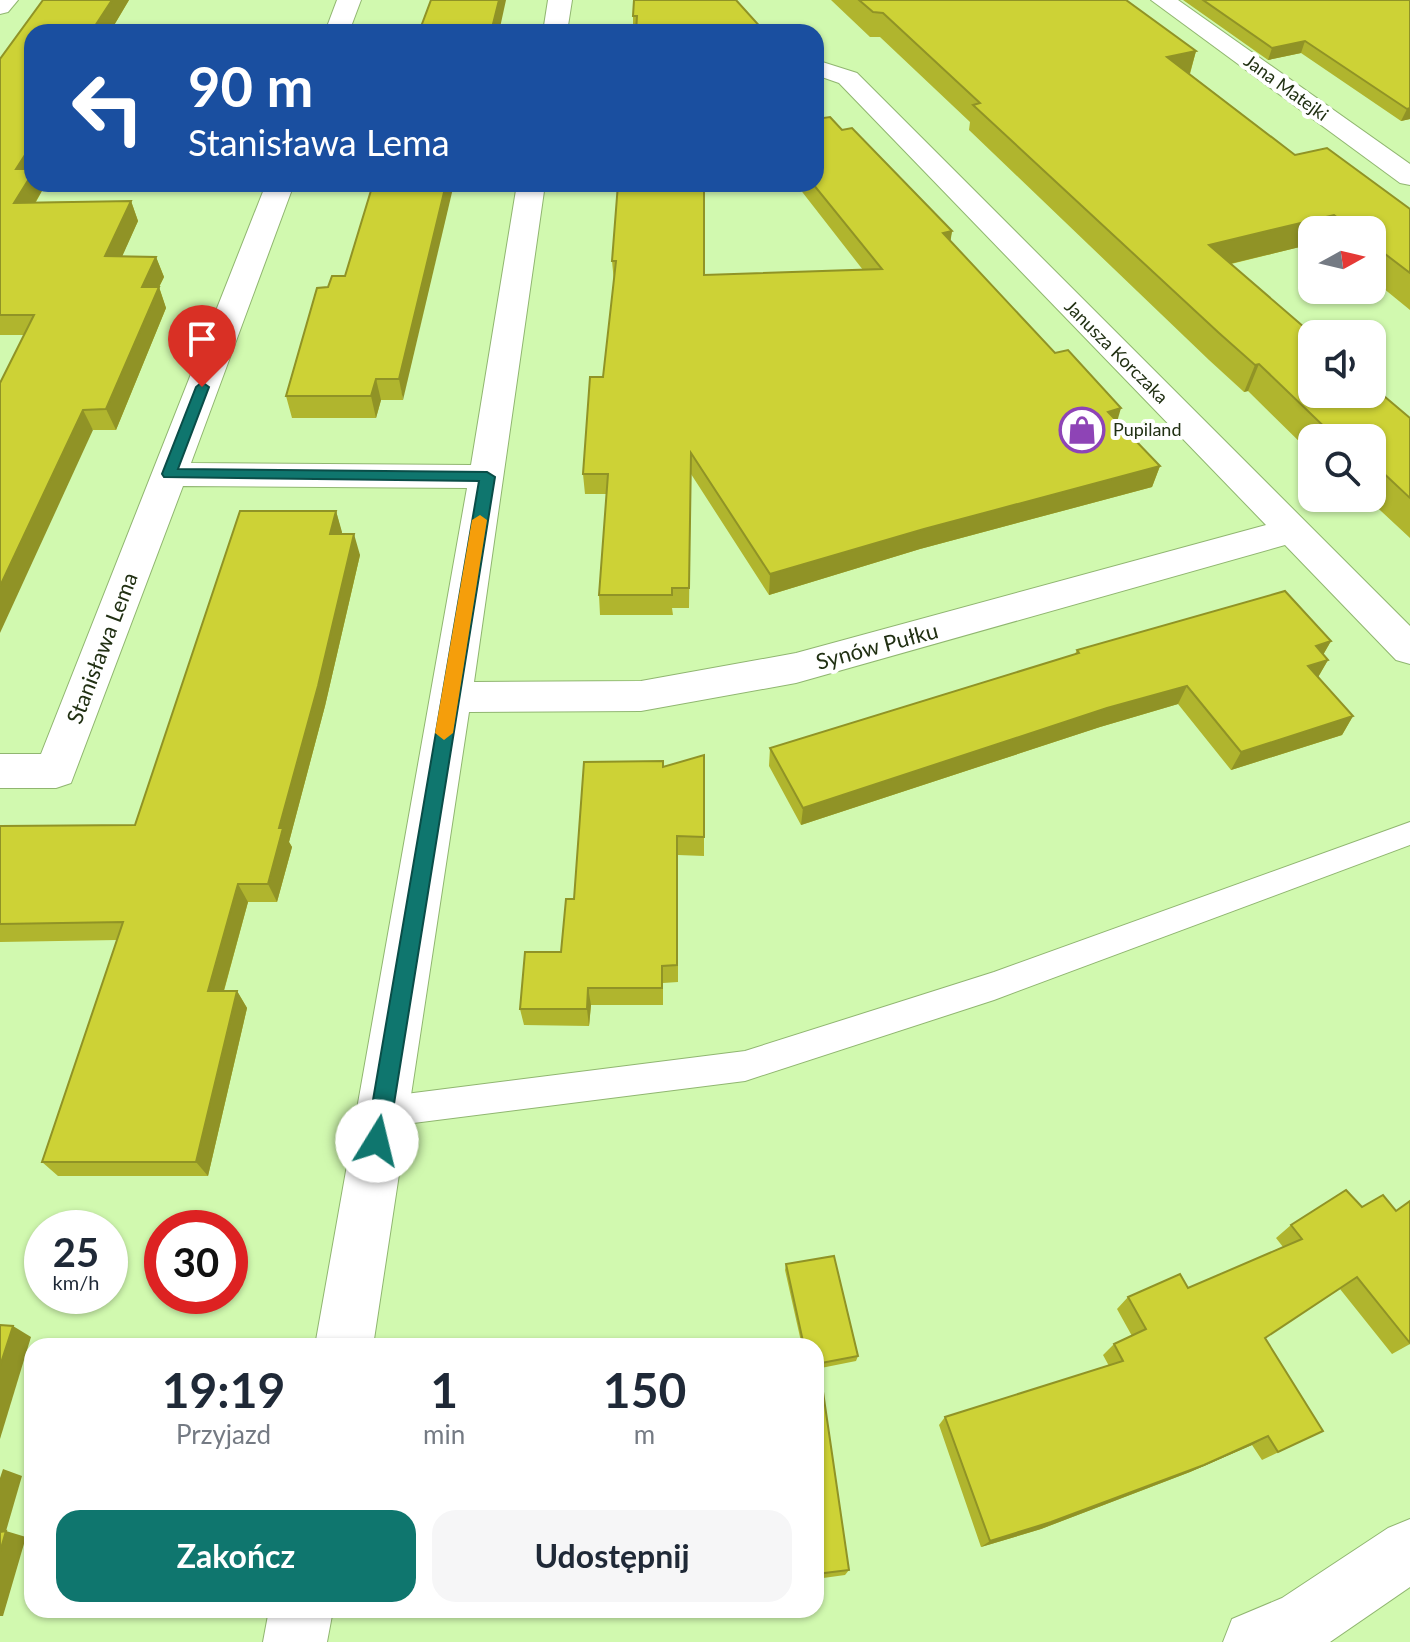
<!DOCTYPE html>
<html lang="pl">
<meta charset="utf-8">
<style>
:root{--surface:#fff;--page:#f6f6f7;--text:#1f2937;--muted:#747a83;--accent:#0f766e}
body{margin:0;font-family:Lato,sans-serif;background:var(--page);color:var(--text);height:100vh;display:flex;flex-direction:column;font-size:30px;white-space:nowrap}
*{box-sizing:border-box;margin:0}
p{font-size:26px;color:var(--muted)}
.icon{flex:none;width:44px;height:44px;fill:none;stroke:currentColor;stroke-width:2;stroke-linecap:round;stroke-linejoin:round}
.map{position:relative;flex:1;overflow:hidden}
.sheet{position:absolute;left:24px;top:1338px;width:800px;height:280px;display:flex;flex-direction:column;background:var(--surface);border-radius:24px;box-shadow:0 2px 6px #0004}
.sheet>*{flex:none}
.banner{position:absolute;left:24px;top:24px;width:800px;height:168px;border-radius:24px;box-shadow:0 2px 6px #0004;background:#1a4fa0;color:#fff;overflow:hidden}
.needle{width:52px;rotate:82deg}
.controls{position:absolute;left:1298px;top:216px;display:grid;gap:16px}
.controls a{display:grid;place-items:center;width:88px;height:88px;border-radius:16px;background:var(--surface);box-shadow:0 2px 6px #0004;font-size:40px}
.speed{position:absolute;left:24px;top:1210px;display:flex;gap:16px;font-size:40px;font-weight:700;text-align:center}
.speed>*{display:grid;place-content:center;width:104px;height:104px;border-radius:50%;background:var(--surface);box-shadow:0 2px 6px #0004;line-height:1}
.speed small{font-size:20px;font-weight:400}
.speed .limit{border:12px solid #d22;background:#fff;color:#111}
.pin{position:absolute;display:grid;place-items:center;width:68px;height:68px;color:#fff;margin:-82px -34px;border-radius:50% 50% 50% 0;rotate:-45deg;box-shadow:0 0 8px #0007}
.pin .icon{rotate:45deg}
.me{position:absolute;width:88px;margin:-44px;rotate:9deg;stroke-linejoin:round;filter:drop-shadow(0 0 6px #0008)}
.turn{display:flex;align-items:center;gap:28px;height:168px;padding:0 32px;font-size:36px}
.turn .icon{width:104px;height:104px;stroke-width:2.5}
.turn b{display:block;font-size:56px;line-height:68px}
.eta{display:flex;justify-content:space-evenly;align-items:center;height:136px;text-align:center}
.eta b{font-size:48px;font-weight:700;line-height:56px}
.action{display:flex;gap:16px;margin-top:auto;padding:16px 32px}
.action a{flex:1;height:92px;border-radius:24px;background:var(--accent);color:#fff;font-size:32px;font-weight:700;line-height:92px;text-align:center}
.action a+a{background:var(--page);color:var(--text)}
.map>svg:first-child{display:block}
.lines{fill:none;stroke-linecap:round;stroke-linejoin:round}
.lane-casing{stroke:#90b670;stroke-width:2}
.street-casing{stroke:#90b670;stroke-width:2}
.lane{fill:#fff;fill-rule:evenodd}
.street{fill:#fff;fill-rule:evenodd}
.wall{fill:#b0b52e}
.shaded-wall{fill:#909326}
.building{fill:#cdd236;stroke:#909326;stroke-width:2}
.route{fill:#0f766e;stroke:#0a4d48;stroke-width:2}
.slow{fill:#f59e0b}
.labels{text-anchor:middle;stroke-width:8;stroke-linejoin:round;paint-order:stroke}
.far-street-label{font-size:18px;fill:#213013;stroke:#fff}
.far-poi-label{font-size:18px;fill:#213013;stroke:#fff;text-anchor:start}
.street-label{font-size:22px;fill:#213013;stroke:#fff}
</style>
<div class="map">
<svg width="1410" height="1642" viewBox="0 0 1410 1642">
<rect width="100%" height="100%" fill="#d1f9af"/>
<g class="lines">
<g class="lane-casing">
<path id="lane" d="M1410 822V845L994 1000 745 1081 382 1127 370 1123 366 1112 370 1101 382 1097 745 1051 994 972Z"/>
</g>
<g class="street-casing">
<g id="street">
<path d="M0 0H18L8 12 0 14Z"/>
<path d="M337 0H361L349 32H325Z"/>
<path d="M548 0H572L567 32H543Z"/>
<path d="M1151 0H1178L1410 164V185L1400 183Z"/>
<path d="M816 60 857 73 1410 626V664L1396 660 1285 545 796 683 641 711 469 712 373 1346H315L467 488 183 486 71 783 56 788H0V754H41L266 184H294L191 463 471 465 517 184H545L474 682 641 681 796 653 1266 525 839 83 816 75Z"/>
<path d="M1410 1519V1587L1330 1642H1223L1232 1619 1282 1598 1388 1528Z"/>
<path d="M269 1610H333L327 1642H263Z"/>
</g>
</g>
<use href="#lane" class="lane"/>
<use href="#street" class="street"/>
</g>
<g class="wall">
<path d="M43 0H129L110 32H32V184H41L43 189 36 202 131 201 138 221 122 256 156 257 164 277 159 287 166 308 116 430H93L24 335H0V59Z"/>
<path d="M831 0H1126L1196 51 1190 74 1295 155 1410 209V310L1372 279V230H1312V244L1231 264 1410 418V538L1367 498H1372V438H1312V454L1248 391 1244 392 1209 360 969 130 970 122 880 37H870Z"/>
<path d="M1183 0H1410V119L1401 121 1301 53 1268 60Z"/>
<path d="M633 16 765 32H633Z"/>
<path d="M842 130 952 231 950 241 1160 466 1152 487 920 549 769 595 691 474 689 608H672L673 615H600L599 595 607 494H585L583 474 603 377 614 282 612 261 704 275 863 270 796 184H816Z"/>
<path d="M373 184 403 400H381L376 418H292L286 396 328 287 345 276Z"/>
<path d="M336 511 342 534 360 555 325 706 289 842 292 847 277 902H248L224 991H237L247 1008 208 1176H58L42 1162 117 940 0 942V826L135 825Z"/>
<path d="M1331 641 1323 655 1328 660 1318 677 1353 716 1342 735 1231 770 1178 704 1100 727 801 825 769 766 770 748 1075 654 1077 650Z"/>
<path d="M704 755V856L678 855V982L663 983V1005H591L589 1026 524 1025 520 1009 561 952 574 899 663 767Z"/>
<path d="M1346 1190 1410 1344 1392 1354 1340 1289 1265 1338 1323 1431 1262 1460 1252 1445 1190 1472 1041 1529 981 1547 939 1425 945 1417 1109 1366 1103 1355 1114 1344 1132 1336 1117 1309 1128 1297 1188 1288 1283 1247 1276 1238 1291 1225Z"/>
<path d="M786 1264 858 1356 856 1361 816 1369V1346H802L785 1270Z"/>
<path d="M816 1386 849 1570 845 1575 816 1579Z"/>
</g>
<g class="shaded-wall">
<path d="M112 0H129L110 32H91Z"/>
<path d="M499 0H506L499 32H491Z"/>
<path d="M1305 41 1301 53 1268 60 1272 48Z"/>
<path d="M1196 51 1189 76 1167 57Z"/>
<path d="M1410 108V119L1401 121 1407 109Z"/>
<path d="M32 144V184H41L43 189 23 223 14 203 16 169Z"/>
<path d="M446 184H454L403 400 399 379Z"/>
<path d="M131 201 138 221 113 277 105 256Z"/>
<path d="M1334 215 1328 230H1312V244L1200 271 1209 245Z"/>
<path d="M952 231 949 251 943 233Z"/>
<path d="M156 257 164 277 159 287 166 308 116 430 106 409 142 287Z"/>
<path d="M1259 364 1248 391 1244 392 1255 365Z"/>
<path d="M376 379 381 400 376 418 371 396Z"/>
<path d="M1121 408 1115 429 1108 412Z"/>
<path d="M83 410 93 430 0 633V586Z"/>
<path d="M1160 466 1152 487 920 549 769 595 770 574 924 529Z"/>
<path d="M1378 468 1372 479V470Z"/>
<path d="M336 511 342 532 337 555 330 534Z"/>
<path d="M354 534 360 555 325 706 289 842 292 847 277 902 268 884 279 828Z"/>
<path d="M1331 641 1320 660 1316 646Z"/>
<path d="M1328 660 1317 679 1308 666Z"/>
<path d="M1187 686 1178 704 1100 727 801 825 803 808 1107 708Z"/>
<path d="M1353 716 1342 735 1231 770 1241 752Z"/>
<path d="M238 884 248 902 219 1008 208 991Z"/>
<path d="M588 988 591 1005 589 1026 587 1009Z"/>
<path d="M237 991 247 1008 208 1176 196 1162Z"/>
<path d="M13 1326 31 1337 0 1439V1366Z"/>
<path d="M1268 1436 1252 1445 1190 1472 1041 1529 981 1547 990 1541Z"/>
<path d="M3 1469 22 1476 4 1538 0 1537V1478Z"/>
<path d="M6 1531 26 1537 3 1616H0V1552Z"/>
</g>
<g class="building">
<path d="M43 0H112L91 32H32V144L16 169H32V174L14 203 131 201 105 256 156 257 142 287H159L106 409 83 410 0 586V383L34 315H0V59Z"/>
<path d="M431 0H499L491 32H419Z"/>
<path d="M634 0H736L765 32H636L637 16H633Z"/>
<path d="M859 0H1126L1196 51 1167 57 1295 155 1327 148 1410 209V273L1372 244V230H1354L1334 215 1209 245 1312 334V394H1372V386L1410 418V498L1378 468 1372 470V438H1336L1259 364 1255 365 1219 333 973 105 980 103 883 13 873 12Z"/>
<path d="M1203 0H1410V108L1407 109 1305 41 1272 48Z"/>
<path d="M830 117 842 130 852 128 952 231 943 233 1055 353 1068 350 1121 408 1108 412 1160 466 924 529 770 574 691 453 689 588H672V595H599L608 474H583L590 377H603L616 261H612L618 184H704V275L882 269 813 184H816V119Z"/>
<path d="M373 184H446L399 379H376L371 396H286L317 288 328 287 332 276H345Z"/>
<path d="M240 511H336L330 534H354L318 686 279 828H283L268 884H238L208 991H237L196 1162H42L123 922 0 924V826L135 825Z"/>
<path d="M1285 591 1331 641 1316 646 1328 660 1308 666 1353 716 1241 752 1187 686 1107 708 803 808 770 748 1079 653 1077 650Z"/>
<path d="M704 755V837L677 836V965L662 966V988H588L587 1009H520L525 952H561L566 899H574L584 762 663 761V767Z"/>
<path d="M1346 1190 1362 1207 1383 1195 1396 1211 1410 1201V1343L1357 1277 1265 1338 1323 1431 1278 1452 1268 1436 1204 1465 1051 1522 990 1541 945 1417 1123 1361 1114 1344 1146 1329 1128 1297 1180 1274 1188 1288 1302 1239 1291 1225Z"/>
<path d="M834 1256 858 1356 816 1364V1346H804L786 1264Z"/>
<path d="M0 1325 13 1326 0 1366Z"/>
<path d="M822 1385 849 1570 816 1574V1386Z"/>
<path d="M6 1531 0 1552V1532Z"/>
</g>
<path class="route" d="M202 382 209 387 178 469 487 472 495 477 388 1141 385 1148 377 1151 369 1148 366 1141 479 481 164 477 162 474 196 387Z"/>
<path class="slow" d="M480 515 487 520 453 733 444 740 435 733 472 520Z"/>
<defs>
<g id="shop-ring" transform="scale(2.3)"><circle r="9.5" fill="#fff" stroke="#8e44b6" stroke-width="1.5"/><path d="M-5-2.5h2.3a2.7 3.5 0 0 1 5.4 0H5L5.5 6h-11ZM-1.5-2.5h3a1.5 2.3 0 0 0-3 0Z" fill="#8e44b6"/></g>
</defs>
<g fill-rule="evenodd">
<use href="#shop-ring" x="1082" y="430"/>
</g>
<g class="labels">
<g class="far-street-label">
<text transform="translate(1286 88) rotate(36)" y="6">Jana Matejki</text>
<text transform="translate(1116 352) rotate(45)" y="6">Janusza Korczaka</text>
</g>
<g class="far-poi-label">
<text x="1113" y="436">Pupiland</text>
</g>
<g class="street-label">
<text transform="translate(877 646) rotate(-15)" y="8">Synów Pułku</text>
<text transform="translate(102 648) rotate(-69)" y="8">Stanisława Lema</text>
</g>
</g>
</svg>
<div class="controls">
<a><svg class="needle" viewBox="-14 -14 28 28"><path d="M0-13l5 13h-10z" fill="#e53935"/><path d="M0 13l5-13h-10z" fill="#747a83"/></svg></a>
<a><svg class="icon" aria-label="sound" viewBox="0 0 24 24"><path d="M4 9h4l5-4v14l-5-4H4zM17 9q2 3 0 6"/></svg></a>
<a><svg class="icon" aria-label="search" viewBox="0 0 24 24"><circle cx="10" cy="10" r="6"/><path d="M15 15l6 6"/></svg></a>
</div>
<div class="speed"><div>25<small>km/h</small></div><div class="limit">30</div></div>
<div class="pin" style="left:202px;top:387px;background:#d93025"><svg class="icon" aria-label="arrive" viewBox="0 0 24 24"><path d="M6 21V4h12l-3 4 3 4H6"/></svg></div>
<svg class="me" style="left:377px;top:1141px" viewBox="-20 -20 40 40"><circle r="19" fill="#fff"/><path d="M0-13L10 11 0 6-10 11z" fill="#0f766e"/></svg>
<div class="banner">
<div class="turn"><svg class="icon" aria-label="left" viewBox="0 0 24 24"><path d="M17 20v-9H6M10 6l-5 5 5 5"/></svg><div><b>90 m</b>Stanisława Lema</div></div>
</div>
<section class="sheet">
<div class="eta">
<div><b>19:19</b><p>Przyjazd</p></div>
<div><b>1</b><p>min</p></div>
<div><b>150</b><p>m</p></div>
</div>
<div class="action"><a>Zakończ</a><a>Udostępnij</a></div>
</section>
</div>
